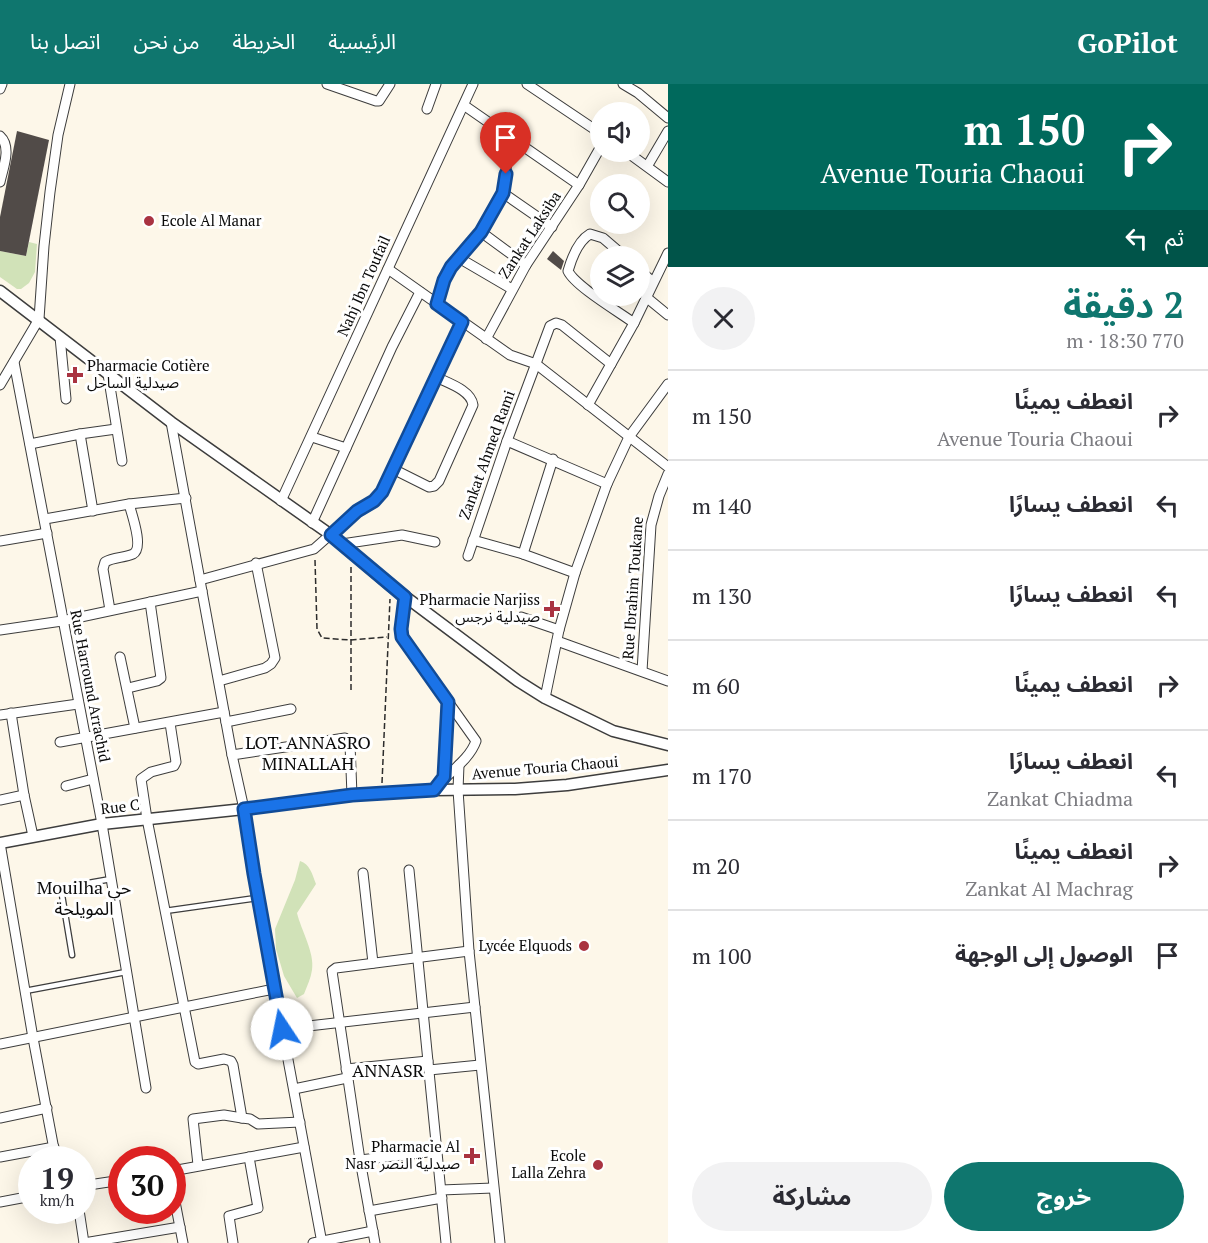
<!DOCTYPE html>
<html lang="ar">
<meta charset="utf-8">
<style>
:root{--surface:#fff;--page:#f2f2f3;--text:#2b2b33;--muted:#7c7c81;--line:#e1e1e2;--accent:#0f766e}
body{margin:0;font-family:"PT Serif","Noto Sans Arabic",serif;background:var(--page);color:var(--text);direction:rtl;height:100vh;display:flex;flex-direction:column;font-size:22px;white-space:nowrap}
*{box-sizing:border-box;margin:0}
p{font-size:20px;color:var(--muted)}
.icon{flex:none;width:33px;height:33px;fill:none;stroke:currentColor;stroke-width:2;stroke-linecap:round;stroke-linejoin:round}
.map{position:relative;flex:1;overflow:hidden;direction:ltr}
.details{display:flex;flex-direction:column;background:var(--surface);width:540px}
.details>*{flex:none}
.guide{background:#00695c;color:#fff;overflow:hidden}
.controls{position:absolute;left:590px;top:18px;display:grid;gap:12px}
.controls a{display:grid;place-items:center;width:60px;height:60px;border-radius:50%;background:var(--surface);box-shadow:0 6px 24px #0002;font-size:30px}
.speed{position:absolute;left:18px;top:1062px;display:flex;gap:12px;font-size:30px;font-weight:700;text-align:center}
.speed>*{display:grid;place-content:center;width:78px;height:78px;border-radius:50%;background:var(--surface);box-shadow:0 6px 24px #0002;line-height:1}
.speed small{font-size:15px;font-weight:400}
.speed .limit{border:9px solid #d22;background:#fff;color:#111}
.pin{position:absolute;display:grid;place-items:center;width:51px;height:51px;color:#fff;margin:-62px -26px;border-radius:50% 50% 50% 0;rotate:-45deg;box-shadow:0 0 6px #0007}
.pin .icon{rotate:45deg}
.me{position:absolute;width:66px;margin:-33px;rotate:349deg;stroke-linejoin:round;filter:drop-shadow(0 0 4px #0008)}
.turn{display:flex;align-items:center;gap:21px;height:126px;padding:0 24px;font-size:27px}
.turn .icon{width:78px;height:78px;stroke-width:2.5}
.turn b{display:block;font-size:42px;line-height:51px}
.then{display:flex;align-items:center;height:57px;padding:0 24px;background:#0003;gap:12px;font-size:22px}
.round{display:grid;place-items:center;flex:none;width:63px;height:63px;border-radius:32px;background:var(--page)}
.summary{display:flex;align-items:center;justify-content:space-between;height:102px;padding:0 24px}
h1{font-size:36px;font-weight:700;line-height:45px;color:var(--accent)}
.cta{display:flex;gap:12px;margin-top:auto;padding:12px 24px}
.cta a{flex:1;height:69px;border-radius:36px;background:var(--accent);color:#fff;font-size:24px;font-weight:700;line-height:69px;text-align:center}
.cta a+a{background:var(--page);color:var(--text)}
ul{padding:0;list-style:none}
li{display:flex;align-items:center;gap:18px;height:90px;padding:0 24px;border-top:2px solid var(--line)}
li div{flex:1}
li b{display:block;font-size:22px}
li em{font-style:normal}
header{display:flex;align-items:center;gap:36px;box-sizing:border-box;height:84px;padding:0 30px;background:var(--accent);color:#fff}
header strong{font-size:28px}
nav{display:flex;gap:33px;margin-inline-start:auto;font-size:21px}
main{display:flex;flex:1;min-height:0}
.map>svg:first-child{display:block}
.green{fill:#d1e2b8}
.building{fill:#514b48}
.lines{fill:none;stroke-linecap:round;stroke-linejoin:round}
.service-casing{stroke:#3d3d3d;stroke-width:7}
.minor-casing{stroke:#3d3d3d;stroke-width:11}
.tertiary-casing{stroke:#3d3d3d;stroke-width:13}
.path{stroke:#2c2c2c;stroke-width:1.5;stroke-dasharray:6 3;stroke-linecap:butt}
.service{stroke:#fff;stroke-width:4.5}
.minor{stroke:#fff;stroke-width:9}
.tertiary{stroke:#fff;stroke-width:10}
.route-casing{stroke:#114b97;stroke-width:15}
.route{stroke:#1a73e8;stroke-width:10}
.poi-dot{fill:#a93341;stroke:#fff;stroke-width:2}
.labels{text-anchor:middle;stroke-width:6;stroke-linejoin:round;paint-order:stroke}
.poi-label{font-size:15px;fill:#0a0a0a;stroke:#fff;text-anchor:end}
.street-label{font-size:15px;fill:#0a0a0a;stroke:#fff}
.quarter-label{font-size:18px;fill:#0a0a0a;stroke:#fff}
</style>
<header>
<strong>GoPilot</strong>
<nav><a>الرئيسية</a><a>الخريطة</a><a>من نحن</a><a>اتصل بنا</a></nav>
</header>
<main>
<section class="details">
<div class="guide">
<div class="turn"><svg class="icon" aria-label="right" viewBox="0 0 24 24"><path d="M7 20v-9h11M14 6l5 5-5 5"/></svg><div><b>150 m</b>Avenue Touria Chaoui</div></div>
<div class="then">ثم<svg class="icon" aria-label="left" viewBox="0 0 24 24"><path d="M17 20v-9H6M10 6l-5 5 5 5"/></svg></div>
</div>
<div class="summary"><div><h1>2 دقيقة</h1><p>770 m · 18:30</p></div><a class="round"><svg class="icon" aria-label="close" viewBox="0 0 24 24"><path d="M6 6l12 12M18 6L6 18"/></svg></a></div>
<ul>
<li><svg class="icon" aria-label="right" viewBox="0 0 24 24"><path d="M7 20v-9h11M14 6l5 5-5 5"/></svg><div><b>انعطف يمينًا</b><p>Avenue Touria Chaoui</p></div><em>150 m</em></li>
<li><svg class="icon" aria-label="left" viewBox="0 0 24 24"><path d="M17 20v-9H6M10 6l-5 5 5 5"/></svg><div><b>انعطف يسارًا</b></div><em>140 m</em></li>
<li><svg class="icon" aria-label="left" viewBox="0 0 24 24"><path d="M17 20v-9H6M10 6l-5 5 5 5"/></svg><div><b>انعطف يسارًا</b></div><em>130 m</em></li>
<li><svg class="icon" aria-label="right" viewBox="0 0 24 24"><path d="M7 20v-9h11M14 6l5 5-5 5"/></svg><div><b>انعطف يمينًا</b></div><em>60 m</em></li>
<li><svg class="icon" aria-label="left" viewBox="0 0 24 24"><path d="M17 20v-9H6M10 6l-5 5 5 5"/></svg><div><b>انعطف يسارًا</b><p>Zankat Chiadma</p></div><em>170 m</em></li>
<li><svg class="icon" aria-label="right" viewBox="0 0 24 24"><path d="M7 20v-9h11M14 6l5 5-5 5"/></svg><div><b>انعطف يمينًا</b><p>Zankat Al Machrag</p></div><em>20 m</em></li>
<li><svg class="icon" aria-label="arrive" viewBox="0 0 24 24"><path d="M6 21V4h12l-3 4 3 4H6"/></svg><div><b>الوصول إلى الوجهة</b></div><em>100 m</em></li>
</ul>
<div class="cta"><a>خروج</a><a>مشاركة</a></div>
</section>
<div class="map">
<svg width="668" height="1159" viewBox="0 0 668 1159">
<rect width="100%" height="100%" fill="#fdf7e9"/>
<g class="green">
<path d="M29 158 37 160 35 188 29 199 21 205H17L0 193V167L26 172Z"/>
<path d="M300 777C310 780 312 790 316 800L297 829C301 846 315 869 312 886 311 894 307 902 304 910L297 914 284 892 276 865 275 845 295 796Z"/>
</g>
<g class="building">
<path d="M17 47 49 56 26 172 0 167V133Z"/>
<path d="M553 167 564 177 561 186 547 175Z"/>
</g>
<g class="lines">
<g class="service-casing">
<g id="service">
<path d="M165 827 257 814"/>
<path d="M72 871 62 811 63 806 66 803 111 795"/>
<path d="M25 907 126 888"/>
</g>
</g>
<g class="minor-casing">
<g id="minor">
<path d="M327 0 376 17H379L390 0"/>
<path d="M527 0 600 49"/>
<path d="M623 0 638 9 668 34"/>
<path d="M0 5 2 0"/>
<path d="M465 22 579 101"/>
<path d="M427 25 436 0"/>
<path d="M0 52C12 63 3 84 0 98"/>
<path d="M627 68 668 98"/>
<path d="M648 81 668 47"/>
<path d="M503 109 552 143"/>
<path d="M481 148 526 181"/>
<path d="M624 172 603 154 590 150C578 157 572 173 568 187 575 202 619 228 634 239"/>
<path d="M459 174 512 205"/>
<path d="M388 185 510 271 536 280 668 383"/>
<path d="M639 186 653 198"/>
<path d="M646 213 668 231"/>
<path d="M437 221 444 196 451 183 481 148 503 109 510 54"/>
<path d="M60 253 66 315"/>
<path d="M486 255 526 181 579 101 600 64"/>
<path d="M14 278 102 740 146 1004"/>
<path d="M108 290 122 377"/>
<path d="M0 301 39 235 44 162 50 108 58 51 70 0"/>
<path d="M588 321 634 239 668 169"/>
<path d="M171 338 232 671 244 725 258 814 322 1159"/>
<path d="M80 350 93 427"/>
<path d="M312 353 346 364"/>
<path d="M507 357 607 400"/>
<path d="M30 360 80 350 116 345"/>
<path d="M393 385 429 403 434 402 439 397 473 321C471 306 448 299 436 293"/>
<path d="M281 417 473 0"/>
<path d="M45 435 129 420 186 414"/>
<path d="M312 439 392 263 420 208"/>
<path d="M473 456 523 470 575 489"/>
<path d="M0 457 47 449"/>
<path d="M342 460 402 451 435 458"/>
<path d="M523 470 553 375"/>
<path d="M468 472 507 357 550 242 556 239 562 241 611 280"/>
<path d="M200 496 314 465 357 427 374 417 382 408 462 238"/>
<path d="M405 513 401 545 402 553 476 657C469 677 446 690 434 706"/>
<path d="M110 526 103 485 105 478C114 473 124 474 133 470 144 464 132 431 129 420"/>
<path d="M521 533 559 546"/>
<path d="M0 546 62 537 202 507"/>
<path d="M557 557 668 597"/>
<path d="M120 573 135 644"/>
<path d="M642 587 651 441 659 412 668 390"/>
<path d="M219 597 265 584 271 580 275 574 256 479"/>
<path d="M128 604 157 597 161 594 150 518"/>
<path d="M545 614 559 546 575 489 607 400 629 353 668 300"/>
<path d="M11 629 24 711 33 752"/>
<path d="M0 631 78 620"/>
<path d="M226 638 291 625"/>
<path d="M170 639 176 678 174 682 151 688 141 695 147 735 195 978 198 980 224 975 231 977 233 981 242 1034 224 1031 193 1035 198 1081"/>
<path d="M60 658 224 628"/>
<path d="M232 671 345 654 350 660 352 711"/>
<path d="M459 681 458 706 469 867 500 1159"/>
<path d="M444 693 448 618"/>
<path d="M66 702 93 695"/>
<path d="M0 716 24 711"/>
<path d="M0 759 33 954 56 1076"/>
<path d="M409 786 446 1159"/>
<path d="M363 789 373 879"/>
<path d="M282 945 475 923"/>
<path d="M0 960 274 905"/>
<path d="M346 985 428 977"/>
<path d="M429 986 480 981"/>
<path d="M294 1005 347 994"/>
<path d="M0 1034 47 1024"/>
<path d="M242 1034 250 1035 258 1040 300 1038"/>
<path d="M0 1073 54 1063"/>
<path d="M360 1076 437 1067"/>
<path d="M172 1087 304 1063"/>
<path d="M82 1102 122 1096"/>
<path d="M172 1102 183 1159"/>
<path d="M441 1106 493 1104"/>
<path d="M0 1118 32 1112"/>
<path d="M79 1126 84 1159"/>
<path d="M369 1127 442 1114"/>
<path d="M84 1159 180 1143"/>
<path d="M233 1159 229 1132 258 1124 249 1073"/>
<path d="M313 1159 373 1147"/>
<path d="M375 1159 360 1076 332 887 336 884 469 867"/>
</g>
</g>
<g class="tertiary-casing">
<g id="tertiary">
<path d="M0 207 171 338 331 451 391 502 518 597 545 614 613 647 668 661"/>
<path d="M0 759 102 740 244 725 352 711 434 706 515 705 567 701 668 686"/>
</g>
</g>
<g class="path">
<path d="M315 476 317 545 322 554 350 556 387 553"/>
<path d="M351 483V608"/>
<path d="M382 699 390 515"/>
</g>
<use href="#service" class="service"/>
<use href="#minor" class="minor"/>
<use href="#tertiary" class="tertiary"/>
</g>
<g class="lines">
<g class="route-casing">
<path id="route" d="M282 945 254 790 244 725 352 711 434 706 444 693 448 618 402 553 401 545 405 513 331 451 357 427 374 417 382 408 462 238 437 220 444 196 451 183 481 148 503 109 506 90"/>
</g>
<use href="#route" class="route"/>
</g>
<g class="poi-dot">
<circle cx="149" cy="137" r="6"/>
<path d="M72 282h6v6h6v6h-6v6h-6v-6h-6v-6h6z"/>
<path d="M549 516h6v6h6v6h-6v6h-6v-6h-6v-6h6z"/>
<circle cx="584" cy="862" r="6"/>
<path d="M469 1063h6v6h6v6h-6v6h-6v-6h-6v-6h6z"/>
<circle cx="598" cy="1081" r="6"/>
</g>
<g class="labels">
<g class="poi-label">
<text x="161" y="142" text-anchor="start">Ecole Al Manar</text>
<text x="87" y="287" text-anchor="start">Pharmacie Cotière<tspan x="87" dy="17">صيدلية الساحل</tspan></text>
<text x="540" y="521">Pharmacie Narjiss<tspan x="540" dy="17">صيدلية نرجس</tspan></text>
<text x="572" y="867">Lycée Elquods</text>
<text x="460" y="1068">Pharmacie Al<tspan x="460" dy="17">Nasr صيدلية النصر</tspan></text>
<text x="586" y="1077">Ecole<tspan x="586" dy="17">Lalla Zehra</tspan></text>
</g>
<g class="street-label">
<text transform="translate(530 151) rotate(-57)" y="5">Zankat Laksiba</text>
<text transform="translate(364 202) rotate(-66)" y="5">Nahj Ibn Toufail</text>
<text transform="translate(487 371) rotate(-70)" y="5">Zankat Ahmed Rami</text>
<text transform="translate(633 504) rotate(-86)" y="5">Rue Ibrahim Toukane</text>
<text transform="translate(90 602) rotate(79)" y="5">Rue Harround Arrachid</text>
<text transform="translate(545 684) rotate(-5)" y="5">Avenue Touria Chaoui</text>
<text transform="translate(120 723) rotate(-7)" y="5">Rue C</text>
</g>
<g class="quarter-label">
<text x="308" y="665">LOT. ANNASRO<tspan x="308" dy="21">MINALLAH</tspan></text>
<text x="84" y="810">Mouilha حي<tspan x="84" dy="21">المويلحة</tspan></text>
<text x="388" y="993">ANNASR</text>
</g>
</g>
</svg>
<div class="controls">
<a><svg class="icon" aria-label="sound" viewBox="0 0 24 24"><path d="M4 9h4l5-4v14l-5-4H4zM17 9q2 3 0 6"/></svg></a>
<a><svg class="icon" aria-label="search" viewBox="0 0 24 24"><circle cx="10" cy="10" r="6"/><path d="M15 15l6 6"/></svg></a>
<a><svg class="icon" aria-label="layers" viewBox="0 0 24 24"><path d="M12 4l9 5-9 5-9-5zM3 14l9 5 9-5"/></svg></a>
</div>
<div class="speed"><div>19<small>km/h</small></div><div class="limit">30</div></div>
<div class="pin" style="left:506px;top:90px;background:#d93025"><svg class="icon" aria-label="arrive" viewBox="0 0 24 24"><path d="M6 21V4h12l-3 4 3 4H6"/></svg></div>
<svg class="me" style="left:282px;top:945px" viewBox="-20 -20 40 40"><circle r="19" fill="#fff"/><path d="M0-13L10 11 0 6-10 11z" fill="#1a73e8"/></svg>
</div>
</main>
